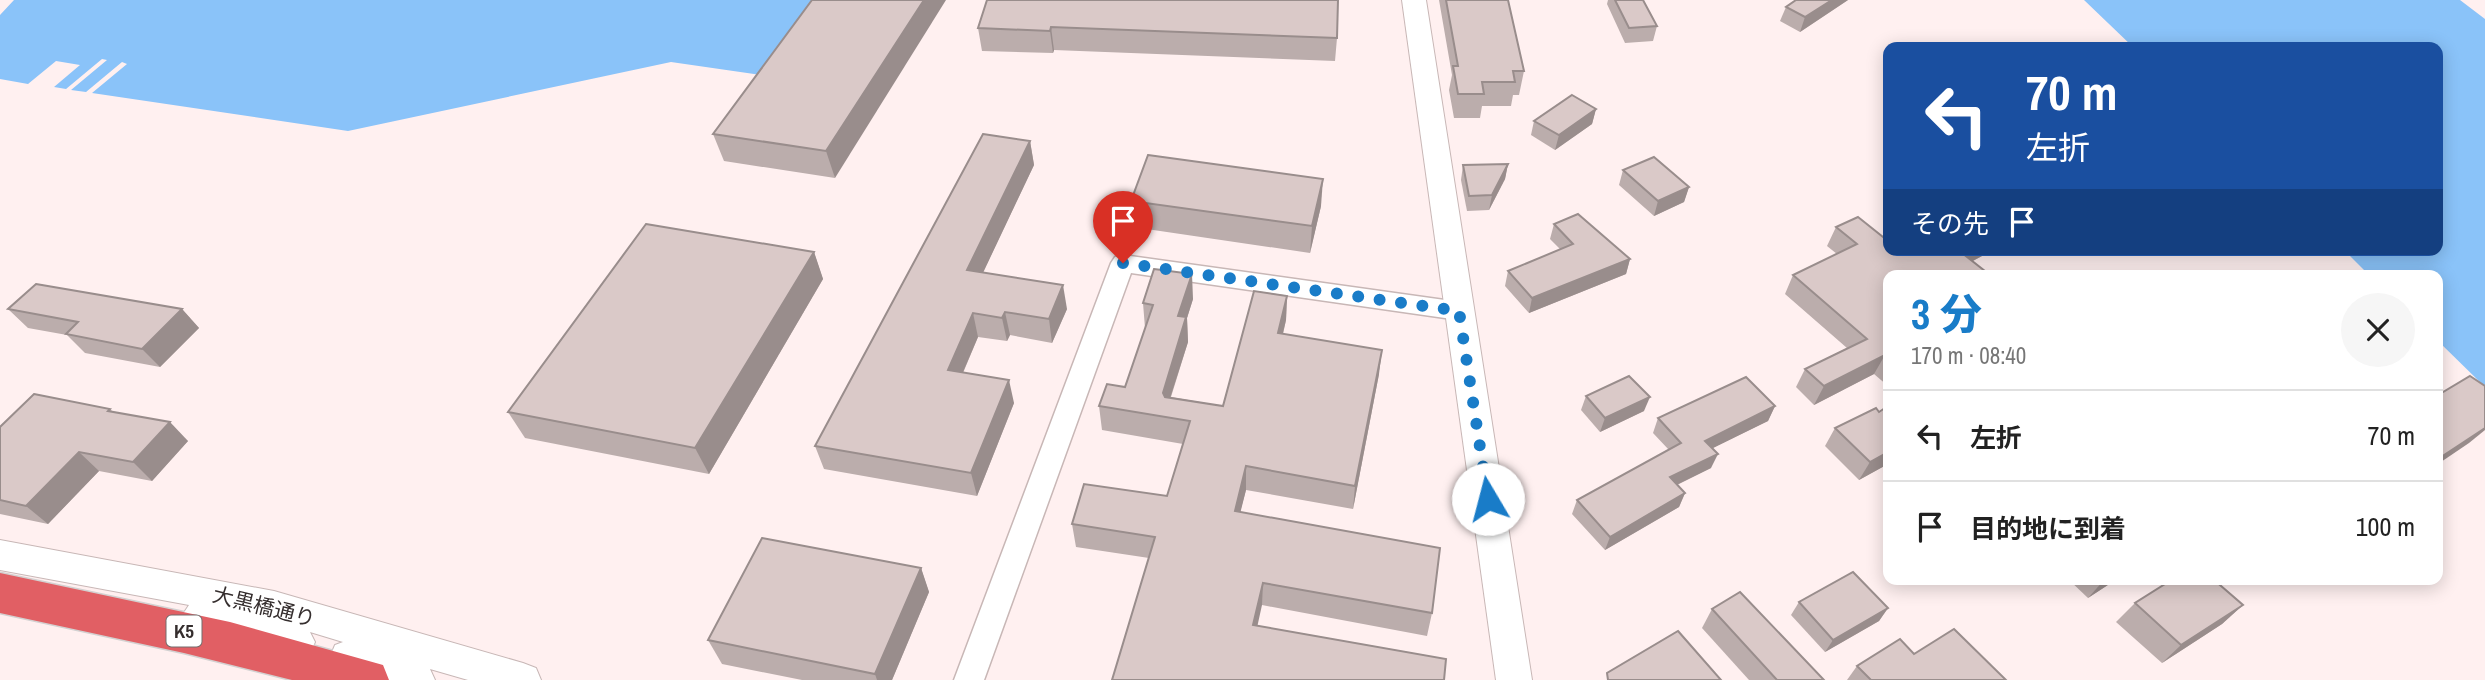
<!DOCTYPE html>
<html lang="ja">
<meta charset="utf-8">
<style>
:root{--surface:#fff;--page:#f6f6f6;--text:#222;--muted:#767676;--line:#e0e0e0;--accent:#197cc8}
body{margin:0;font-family:"Archivo Narrow","Noto Sans JP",sans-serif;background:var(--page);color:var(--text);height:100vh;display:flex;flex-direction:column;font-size:26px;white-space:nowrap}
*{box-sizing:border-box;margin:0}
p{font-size:23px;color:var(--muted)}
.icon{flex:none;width:38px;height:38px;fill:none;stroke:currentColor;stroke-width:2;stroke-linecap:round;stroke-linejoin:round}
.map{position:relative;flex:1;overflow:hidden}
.sheet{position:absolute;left:1883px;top:270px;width:560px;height:315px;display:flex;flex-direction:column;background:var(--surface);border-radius:14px;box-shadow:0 4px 18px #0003}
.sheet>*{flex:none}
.guide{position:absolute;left:1883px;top:42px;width:560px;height:214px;border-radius:14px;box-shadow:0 4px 18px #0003;background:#1a4fa0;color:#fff;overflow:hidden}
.pin{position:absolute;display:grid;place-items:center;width:60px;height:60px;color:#fff;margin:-72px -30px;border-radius:50% 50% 50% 0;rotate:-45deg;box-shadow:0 0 7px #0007}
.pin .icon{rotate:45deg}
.me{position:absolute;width:77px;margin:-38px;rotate:352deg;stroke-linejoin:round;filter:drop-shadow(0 0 5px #0008)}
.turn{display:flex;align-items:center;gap:24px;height:147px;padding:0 28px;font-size:32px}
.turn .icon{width:91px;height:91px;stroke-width:2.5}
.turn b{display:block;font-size:49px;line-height:60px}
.then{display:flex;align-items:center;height:66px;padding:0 28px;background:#0003;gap:14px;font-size:26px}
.round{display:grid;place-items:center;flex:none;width:74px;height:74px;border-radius:37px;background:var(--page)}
.head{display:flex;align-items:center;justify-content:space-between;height:119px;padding:0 28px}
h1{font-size:42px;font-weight:800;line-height:52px;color:var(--accent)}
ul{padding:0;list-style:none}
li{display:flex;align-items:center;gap:21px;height:91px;padding:0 28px;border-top:2px solid var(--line)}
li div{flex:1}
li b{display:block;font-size:26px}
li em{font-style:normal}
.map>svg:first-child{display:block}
.water{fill:#8ac3f9}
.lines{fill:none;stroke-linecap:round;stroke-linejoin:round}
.minor-casing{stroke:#c8b7b6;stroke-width:3}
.tertiary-casing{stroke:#c8b7b6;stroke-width:2}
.motorway-casing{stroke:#d3d1d1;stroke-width:3}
.minor{fill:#fff;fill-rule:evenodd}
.tertiary{fill:#fff;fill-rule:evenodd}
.motorway{fill:#e15f64;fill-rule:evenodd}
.wall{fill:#bbadac}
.shaded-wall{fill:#998d8c}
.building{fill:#dac9c8;stroke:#998d8c;stroke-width:2}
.route{stroke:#197cc8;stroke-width:12;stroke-dasharray:0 21.6}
.labels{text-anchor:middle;stroke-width:6;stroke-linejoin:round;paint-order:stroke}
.shield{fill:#fff;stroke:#726d6d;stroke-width:2}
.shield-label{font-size:19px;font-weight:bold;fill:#352e2e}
.street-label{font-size:21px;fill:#352e2e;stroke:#fff}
</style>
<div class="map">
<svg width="2485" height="680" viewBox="0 0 2485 680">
<rect width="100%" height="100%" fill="#fff0f0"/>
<g class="water">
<path d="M14 0H813L761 75 671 62 348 131 92 93 127 64 122 62 86 92 71 90 107 60 102 59 66 89 54 87 80 65 56 61 28 84 0 79V15Z"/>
<path d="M2084 0H2460L2485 19V387L2438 341V275H2369L2344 250H2438V47H2133Z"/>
</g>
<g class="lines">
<g class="minor-casing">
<path id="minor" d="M1123 255 1459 302 1467 305 1471 311 1467 317 1459 320 1131 273 984 680H954L1111 263 1115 257Z"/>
</g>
<g class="tertiary-casing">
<g id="tertiary">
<path d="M1402 0H1426L1532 680H1496Z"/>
<path d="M0 540 274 591 523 663 536 668 541 680H468L430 669 435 680H368L335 669 330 657 335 645 343 642 310 632 315 642 310 653 297 658 187 628 181 617 189 605 0 570Z"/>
</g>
</g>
<g class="motorway-casing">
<path id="motorway" d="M0 573 230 622 383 665 389 680H292L184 653 0 613Z"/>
</g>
<use href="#minor" class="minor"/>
<use href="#tertiary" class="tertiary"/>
<use href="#motorway" class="motorway"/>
</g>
<g class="wall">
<path d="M812 0 835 178 724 161 713 134Z"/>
<path d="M987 0 1337 38 1335 61 1054 50 1053 53 982 51 978 28Z"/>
<path d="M1439 0H1508L1524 71 1519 95H1513L1511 106H1482L1480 118H1454L1449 90 1452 75Z"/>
<path d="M1608 0H1643L1657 26 1653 41 1625 43 1607 4Z"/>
<path d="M1848 0 1800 32 1780 21 1786 7Z"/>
<path d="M1596 109 1592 124 1555 150 1531 135 1534 121Z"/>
<path d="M1030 141 1034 165 983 272 1067 309 1052 343 1010 335 1007 341 978 337 963 373 1014 403 977 496 824 469 815 446Z"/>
<path d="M1508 164 1505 179 1489 210 1467 211 1461 180 1463 165Z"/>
<path d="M1623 170 1689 187 1684 202 1654 216 1619 185Z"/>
<path d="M1131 201 1321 206 1310 253 1133 227Z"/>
<path d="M1554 224 1630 259 1626 274 1529 313 1505 286 1508 271 1561 250 1550 239Z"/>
<path d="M1836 227 1888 250H1986L1982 256 1973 261 1888 275V386L1874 374 1814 405 1796 387 1805 369 1847 348 1785 294 1793 275 1837 254 1827 246Z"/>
<path d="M814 252 823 279 709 474 525 438 508 412Z"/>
<path d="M1287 296 1286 320 1283 334 1379 374 1353 509 1246 490 1240 512 1432 613 1427 636 1262 605 1112 680 1149 558 1076 547 1072 524 1167 496 1183 444 1102 430 1099 406 1125 387 1145 328 1143 303 1193 299 1187 318 1188 342 1171 397 1223 406Z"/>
<path d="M8 309H182L199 328 160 367 85 353 67 335 28 328Z"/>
<path d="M1586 396 1644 411 1600 432 1581 410Z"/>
<path d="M1775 406 1768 421 1712 448 1711 468 1677 485 1685 493 1679 507 1605 550 1572 514 1577 500 1669 450 1653 433 1658 418Z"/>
<path d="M1888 406V464L1859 480 1825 446 1835 428 1879 412Z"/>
<path d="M110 409 113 412 188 441 152 481 99 471 48 524 0 514V427Z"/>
<path d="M921 568 929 592 892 680H802L722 664 708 640Z"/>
<path d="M2068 579H2117L2088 598Z"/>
<path d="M1799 602 1888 608 1879 621 1825 652 1791 615Z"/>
<path d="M2135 603 2243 605 2222 624 2162 663 2116 622Z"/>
<path d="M1712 609 1824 680H1749L1702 628Z"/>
<path d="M1914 654 2006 680H1847L1857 666Z"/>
</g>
<g class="shaded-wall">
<path d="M924 0H946L835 178 826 151Z"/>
<path d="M1832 0H1848L1800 32 1805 17Z"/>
<path d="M1051 27 1054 50 1053 53 1050 31Z"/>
<path d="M1596 109 1592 124 1555 150 1559 135Z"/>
<path d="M1030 141 1034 165 973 294 967 270Z"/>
<path d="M1508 164 1505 179 1489 210 1492 195Z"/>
<path d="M1323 179 1321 206 1310 253 1312 226Z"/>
<path d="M1689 187 1684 202 1654 216 1658 201Z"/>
<path d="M1968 250H1986L1982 256 1951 272 1962 253Z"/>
<path d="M814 252 823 279 709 474 695 448Z"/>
<path d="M1630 259 1626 274 1529 313 1532 298Z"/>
<path d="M1192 274 1193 299 1187 318 1188 342 1164 417 1163 393 1178 316Z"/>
<path d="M1063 285 1067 309 1052 343 1049 319Z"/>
<path d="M1287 296 1286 320 1277 358 1278 333Z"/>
<path d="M182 309 199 328 160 367 142 349Z"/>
<path d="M1005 312 1010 335 1007 341 1002 318Z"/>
<path d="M973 313 978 337 954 393 948 370Z"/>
<path d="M1382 350 1379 374 1353 509 1355 486Z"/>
<path d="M1885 355 1874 374 1814 405 1824 386Z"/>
<path d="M1009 380 1014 403 977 496 971 473Z"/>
<path d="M1650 397 1644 411 1600 432 1605 418Z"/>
<path d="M1775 406 1768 421 1699 455 1705 441Z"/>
<path d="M170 422 188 441 152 481 133 462Z"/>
<path d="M2485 425V430L2469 443 2438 464V459Z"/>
<path d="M79 452 99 471 48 524 26 506Z"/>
<path d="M1888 452V464L1859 480 1870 462Z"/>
<path d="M1718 454 1711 468 1664 491 1670 477Z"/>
<path d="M1246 466V490L1235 534V511Z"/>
<path d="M1685 493 1679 507 1605 550 1610 537Z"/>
<path d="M921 568 929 592 892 680H877L875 674Z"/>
<path d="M2105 579H2117L2088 598Z"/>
<path d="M1263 583 1262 605 1253 646V625Z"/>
<path d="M2243 605 2222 624 2162 663 2181 645Z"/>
<path d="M1888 608 1879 621 1825 652 1833 640Z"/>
</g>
<g class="building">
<path d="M812 0H924L826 151 713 134Z"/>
<path d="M987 0H1338L1337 38 1051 27 1050 31 978 28Z"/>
<path d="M1446 0H1508L1524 71H1513L1515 82H1482L1484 94H1458L1453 66H1458Z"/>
<path d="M1615 0H1643L1657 26 1629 28Z"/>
<path d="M1796 0H1832L1805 17 1786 7Z"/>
<path d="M1572 95 1596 109 1559 135 1534 121Z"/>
<path d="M983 134 1030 141 967 270 1063 285 1049 319 1005 312 1002 318 973 313 948 370 1009 380 971 473 815 446Z"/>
<path d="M1148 155 1323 179 1312 226 1131 201Z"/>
<path d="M1654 157 1689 187 1658 201 1623 170Z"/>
<path d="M1508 164 1492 195 1469 196 1463 165Z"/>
<path d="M1578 214 1630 259 1532 298 1508 271 1573 244 1554 224Z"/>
<path d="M1858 217 1888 241V250H1968L1962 253 1990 275H1888V291L1886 292 1888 294V358L1885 355 1824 386 1805 369 1867 339 1793 275 1857 244 1836 227Z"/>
<path d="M646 224 814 252 695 448 508 412Z"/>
<path d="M1154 269 1192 274 1178 316 1186 317 1163 393 1165 397 1223 406 1254 291 1287 296 1278 333 1382 350 1355 486 1246 466 1235 511 1440 548 1432 613 1263 583 1253 625 1446 659 1444 680H1112L1155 537 1072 524 1084 484 1167 496 1190 421 1099 406 1107 384 1125 387 1153 305 1143 303Z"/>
<path d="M36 284 182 309 142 349 66 334 78 322 8 309Z"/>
<path d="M1629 376 1650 397 1605 418 1586 396Z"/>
<path d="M2470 376 2485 386V428L2438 459V388L2443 392Z"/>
<path d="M1746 377 1775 406 1705 441 1718 454 1670 477 1685 493 1610 537 1577 500 1681 443 1658 418Z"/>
<path d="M34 394 110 409 108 411 170 422 133 462 79 452 26 506 0 500V427Z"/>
<path d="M1888 406V452L1870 462 1835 428 1876 408 1879 412Z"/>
<path d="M762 538 921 568 875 674 708 640Z"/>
<path d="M1853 572 1888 608 1833 640 1799 602Z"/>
<path d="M2173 579H2213L2243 605 2181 645 2135 603Z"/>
<path d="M1740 592 1824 680H1777L1712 609Z"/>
<path d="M1954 629 2006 680H1871L1857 666 1900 639 1914 654Z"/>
<path d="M1678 631 1721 680H1608L1607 673Z"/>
</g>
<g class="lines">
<path class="route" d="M1123 263 1459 311 1488 499"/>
</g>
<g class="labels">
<rect class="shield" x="166.5" y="615.5" width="35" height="31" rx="5"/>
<g class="shield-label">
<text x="184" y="638">K5</text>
</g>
<g class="street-label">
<text transform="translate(264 607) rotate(14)" y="7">大黒橋通り</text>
</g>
</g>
</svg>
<div class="pin" style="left:1123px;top:263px;background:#d93025"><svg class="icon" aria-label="arrive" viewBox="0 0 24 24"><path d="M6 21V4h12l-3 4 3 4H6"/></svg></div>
<svg class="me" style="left:1488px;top:499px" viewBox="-20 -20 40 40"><circle r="19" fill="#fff"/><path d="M0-13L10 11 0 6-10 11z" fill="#197cc8"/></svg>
<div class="guide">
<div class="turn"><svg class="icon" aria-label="left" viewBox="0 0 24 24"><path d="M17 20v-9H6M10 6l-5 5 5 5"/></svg><div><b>70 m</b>左折</div></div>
<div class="then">その先<svg class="icon" aria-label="arrive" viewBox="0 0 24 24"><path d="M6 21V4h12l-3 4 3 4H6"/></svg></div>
</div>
<section class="sheet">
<div class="head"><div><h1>3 分</h1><p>170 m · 08:40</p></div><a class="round"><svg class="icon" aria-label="close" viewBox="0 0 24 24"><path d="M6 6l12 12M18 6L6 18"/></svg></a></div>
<ul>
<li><svg class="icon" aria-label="left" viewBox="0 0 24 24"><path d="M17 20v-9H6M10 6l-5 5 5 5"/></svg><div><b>左折</b></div><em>70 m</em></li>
<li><svg class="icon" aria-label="arrive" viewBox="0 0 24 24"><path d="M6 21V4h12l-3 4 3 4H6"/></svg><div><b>目的地に到着</b></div><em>100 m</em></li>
</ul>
</section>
</div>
